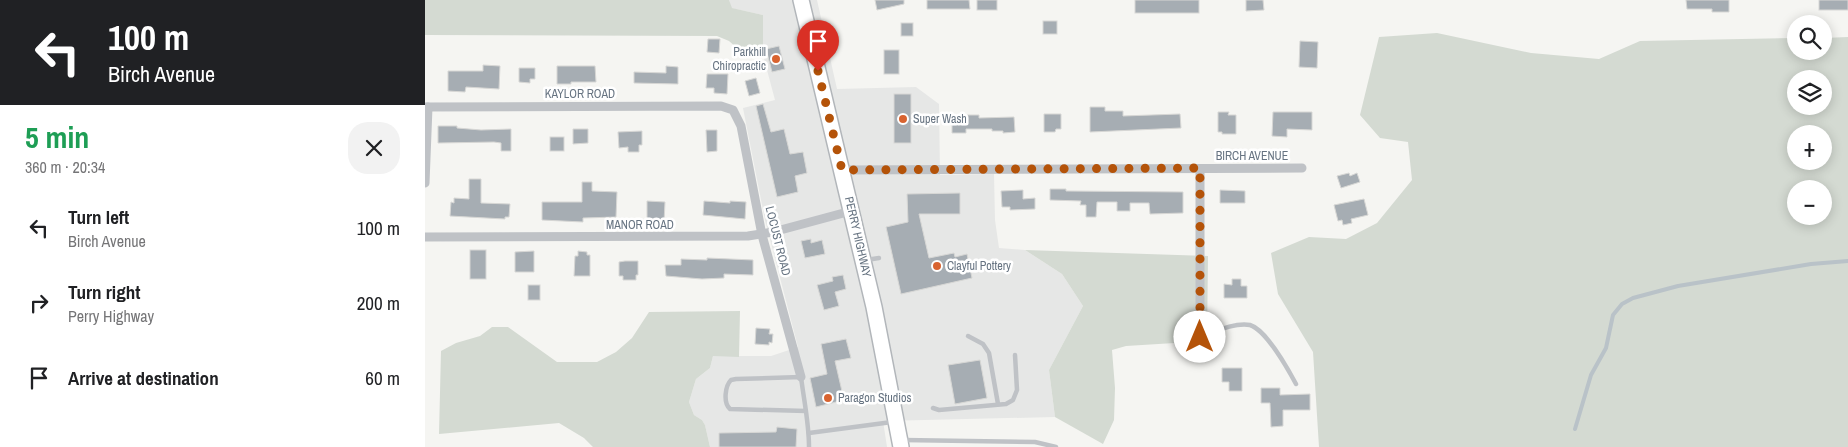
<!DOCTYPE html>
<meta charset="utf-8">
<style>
:root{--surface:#fff;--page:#f2f2f2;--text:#202124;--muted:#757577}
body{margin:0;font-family:"Archivo Narrow",sans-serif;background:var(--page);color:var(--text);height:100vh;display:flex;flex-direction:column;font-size:19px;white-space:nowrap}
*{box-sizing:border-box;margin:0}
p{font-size:16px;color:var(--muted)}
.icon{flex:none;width:28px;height:28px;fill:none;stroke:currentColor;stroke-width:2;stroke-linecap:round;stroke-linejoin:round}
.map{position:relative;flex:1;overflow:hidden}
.panel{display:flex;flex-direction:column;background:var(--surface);width:425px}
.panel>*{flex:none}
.banner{background:#202124;color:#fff;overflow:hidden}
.buttons{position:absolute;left:1362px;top:15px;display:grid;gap:10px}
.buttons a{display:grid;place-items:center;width:45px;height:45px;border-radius:50%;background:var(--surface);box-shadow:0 2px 12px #0003;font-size:25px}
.pin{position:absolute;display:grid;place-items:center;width:42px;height:42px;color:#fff;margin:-51px -21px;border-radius:50% 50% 50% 0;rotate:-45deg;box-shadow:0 0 5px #0007}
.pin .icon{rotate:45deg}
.me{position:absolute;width:55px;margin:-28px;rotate:0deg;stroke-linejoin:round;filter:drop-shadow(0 0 4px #0008)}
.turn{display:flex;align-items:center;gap:18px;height:105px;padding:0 25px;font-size:22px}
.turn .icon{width:65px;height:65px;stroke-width:2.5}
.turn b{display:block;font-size:35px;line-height:42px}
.round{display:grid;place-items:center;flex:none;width:52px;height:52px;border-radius:20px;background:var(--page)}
.head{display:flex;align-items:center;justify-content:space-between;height:85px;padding:0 25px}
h1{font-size:30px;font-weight:700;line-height:38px;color:#1e9e55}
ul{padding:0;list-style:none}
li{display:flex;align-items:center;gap:15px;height:75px;padding:0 25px}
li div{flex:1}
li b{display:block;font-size:19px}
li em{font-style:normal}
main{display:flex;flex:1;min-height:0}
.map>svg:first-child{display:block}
.built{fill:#e6e7e6}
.green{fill:#d4dad2;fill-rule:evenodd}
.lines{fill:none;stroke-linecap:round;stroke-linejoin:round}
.stream{stroke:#b9c2c8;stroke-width:4}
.building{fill:#a6adb3;stroke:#d7d7d5}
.primary-casing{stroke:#b2b6ba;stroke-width:18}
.lane{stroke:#bfc2c6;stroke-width:4.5}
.street{stroke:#bfc2c6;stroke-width:9}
.primary{stroke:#fff;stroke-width:15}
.route{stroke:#b45309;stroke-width:9;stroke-dasharray:0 16.2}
.poi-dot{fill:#d86330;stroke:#fff;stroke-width:2}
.labels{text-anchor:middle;stroke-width:5;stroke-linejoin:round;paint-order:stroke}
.poi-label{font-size:12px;fill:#667381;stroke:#fff;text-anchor:start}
.street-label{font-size:12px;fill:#667381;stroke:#fff}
</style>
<main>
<section class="panel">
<div class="banner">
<div class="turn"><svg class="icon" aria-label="left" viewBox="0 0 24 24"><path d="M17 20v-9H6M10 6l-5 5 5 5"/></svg><div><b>100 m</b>Birch Avenue</div></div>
</div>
<div class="head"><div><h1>5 min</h1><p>360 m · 20:34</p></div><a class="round"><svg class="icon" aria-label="close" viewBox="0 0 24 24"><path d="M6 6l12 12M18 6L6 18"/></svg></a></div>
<ul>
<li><svg class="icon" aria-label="left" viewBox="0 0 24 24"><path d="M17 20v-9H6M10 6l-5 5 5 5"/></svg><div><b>Turn left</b><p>Birch Avenue</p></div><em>100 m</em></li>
<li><svg class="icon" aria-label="right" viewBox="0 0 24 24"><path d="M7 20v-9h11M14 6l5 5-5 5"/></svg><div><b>Turn right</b><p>Perry Highway</p></div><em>200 m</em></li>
<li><svg class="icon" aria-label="arrive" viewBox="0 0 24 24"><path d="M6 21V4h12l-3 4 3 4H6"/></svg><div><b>Arrive at destination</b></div><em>60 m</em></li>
</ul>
</section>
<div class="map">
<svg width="1423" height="447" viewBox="0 0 1423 447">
<rect width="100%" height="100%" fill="#f5f5f2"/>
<path class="built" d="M304 0H392L412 89 491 87 514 104 515 175 569 174 570 220 574 248 600 250 637 274 658 306 624 370 630 417 458 421 462 447H285L280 425 277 420 269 415 264 402 271 379 285 368 288 356H346L373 347 340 220 318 108 350 100 338 55V15L306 8Z"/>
<g class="green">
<path d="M0 0H304L307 8 338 15V55H320L304 41 292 36 0 35Z"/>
<path d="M1012 33 1106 53 1174 59 1215 41 1371 38V51H1399V38L1423 37V447H894L888 352 853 294 846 253 884 237 921 239 952 223 987 180 983 142 955 138 935 115 954 37ZM1371 79H1399V106H1371ZM1371 134H1399V161H1371ZM1371 189H1399V216H1371Z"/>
<path d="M600 250 783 256 782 341 701 346 687 350 690 388 689 420 678 444 630 417 624 370 658 306 637 274Z"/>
<path d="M315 311 314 357 288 356 285 368 271 379 264 402 269 415 277 420 280 425 285 447H168L159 438 134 423 14 434 16 351 31 343 55 336 67 327H83L132 362H172L191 352 207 338 224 312Z"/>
</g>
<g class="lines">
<path class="stream" d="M1150 429 1166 375 1181 348 1188 315 1197 304 1208 298 1253 286 1386 264 1423 261"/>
</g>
<g class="building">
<path d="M450 0H479V4L452 10Z"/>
<path d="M502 0H544L545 9H502Z"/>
<rect x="552" y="0" width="20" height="10"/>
<rect x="710" y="0" width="64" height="13"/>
<path d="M821 0H838L839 10 821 11Z"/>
<path d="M1261 0H1304V12H1287V9H1262Z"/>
<rect x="1394" y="0" width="29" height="10"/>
<rect x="618" y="21" width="14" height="13"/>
<rect x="476" y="23" width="12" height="13"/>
<path d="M283 39H295L294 53 282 52Z"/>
<path d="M875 41 893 42 892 68 874 67Z"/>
<path d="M354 46 360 69 347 72 341 49Z"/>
<rect x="459" y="50" width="15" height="24"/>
<path d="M58 65 75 66 74 89 41 87 40 92 23 91V71H58Z"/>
<path d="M132 66H170L171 82H146V84H132Z"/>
<path d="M241 66 253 67V84L209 83V72L241 73Z"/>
<path d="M94 68H110V79H105V83L94 82Z"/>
<path d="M282 74H303L302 94 289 93V88H281Z"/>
<path d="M331 78 335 93 324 96 320 81Z"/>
<rect x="469" y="94" width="17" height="49"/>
<path d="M338 104 346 132 359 129 365 154 378 152 382 173 370 176 373 192 352 197 331 106Z"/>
<path d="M665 107H680V111H698V116L755 114 756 128 665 132Z"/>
<path d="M793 112H804L803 115H811V134H797V132H793Z"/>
<path d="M848 112H887V130L862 129V137L847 136Z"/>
<path d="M619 114H636V129H631L630 132H619Z"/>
<path d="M527 115H554V118L589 117 590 132 578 133V131H567V129H541V133H527Z"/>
<path d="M13 126H32V128L56 130 86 129V151H76V143L69 142 13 143Z"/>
<path d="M148 129H163V143L148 144Z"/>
<path d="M281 130H292V151L282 152Z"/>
<path d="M217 131V145H214V152H203V147L194 148 193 132Z"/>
<rect x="125" y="137" width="14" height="14"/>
<path d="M924 173 925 176 932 173 935 182 916 188 912 176Z"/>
<path d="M44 179H56V203L85 204 84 217H80V219L25 216 26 202 29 203V198L44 199Z"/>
<path d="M157 182H167V191L192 192 191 217 158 218V222L117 220V202H157Z"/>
<path d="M625 189H641V191L758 192V213L725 214 724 203H705V211H692V202H672L671 217H661V205H655L656 201 625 200Z"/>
<path d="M598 190V199L610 198V209L585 210V207H577L576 191Z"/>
<path d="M795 190 820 191V203H795Z"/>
<path d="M535 193V214H494L504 258 529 253 530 257 542 254 547 278 476 294 461 227 483 222 482 194Z"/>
<path d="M939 199 943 215 926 219 927 223 918 225 917 220 913 221 909 205Z"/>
<path d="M222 201 240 202 239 222H222Z"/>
<path d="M279 201 305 203V201L321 202 320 219 278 215Z"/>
<path d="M386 239V243L397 240 400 254 380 258 376 241Z"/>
<rect x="45" y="250" width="16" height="29"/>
<path d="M109 251V272H90V252Z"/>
<path d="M153 251 162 252V255H165V276H149L150 256H153Z"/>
<path d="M282 258 328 260V275L299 274V278L277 279 241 276 240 265H256V259L282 260Z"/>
<path d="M200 261H213V275H211V280H198V276H194V262Z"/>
<path d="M418 275 421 289 410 292 414 306 399 310 392 285 408 281 407 277Z"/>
<path d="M807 279H816V286H822V298H799V284L807 285Z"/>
<rect x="103" y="285" width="12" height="15"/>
<path d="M331 328 345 329 344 334H348L347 343 344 342V345L330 344Z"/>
<path d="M421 339 426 358 410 361 419 400 391 407 385 378 402 374 396 344Z"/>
<path d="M555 360 562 398 530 404 523 365Z"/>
<path d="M797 368H817V391H804V382H797Z"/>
<path d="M836 388H855V395L885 394V410H858V426L846 427 845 403H836Z"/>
<path d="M352 427 372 429 371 447H294V433L351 432Z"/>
</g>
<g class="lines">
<g class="primary-casing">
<path id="primary" d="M376 0 449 307 476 447"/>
</g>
<g class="lane">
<path d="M441 260 454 258"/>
<path d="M543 336 558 344 564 353 573 404"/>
<path d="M775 337C789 332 810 322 825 325 841 330 863 369 871 384"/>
<path d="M508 408 514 410 581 404 588 400 592 390 590 355"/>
<path d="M381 411 305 409C298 403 300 386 306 380L311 379 376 377C379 401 384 423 384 447"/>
<path d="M384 433 467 422"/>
<path d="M478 440 610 442 631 447"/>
</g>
<g class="street">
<path d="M0 107 296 106 308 110 316 126 337 235 376 377"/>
<path d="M775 169V337"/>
<path d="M417 170 877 168"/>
<path d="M0 183 3 107"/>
<path d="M0 237 323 236 348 232 426 211"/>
</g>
<use href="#primary" class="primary"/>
</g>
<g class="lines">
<path class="route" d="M393 71 417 170 775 168V337"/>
</g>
<g class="poi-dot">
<circle cx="351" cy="59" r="5"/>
<circle cx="478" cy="119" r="5"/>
<circle cx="512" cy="266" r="5"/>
<circle cx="403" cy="398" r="5"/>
</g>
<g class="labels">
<g class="poi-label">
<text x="341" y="56" text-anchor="end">Parkhill<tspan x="341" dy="14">Chiropractic</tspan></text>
<text x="488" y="123">Super Wash</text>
<text x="522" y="270">Clayful Pottery</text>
<text x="413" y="402">Paragon Studios</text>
</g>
<g class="street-label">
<text x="155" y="98">KAYLOR ROAD</text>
<text x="827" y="160">BIRCH AVENUE</text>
<text x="215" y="229">MANOR ROAD</text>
<text transform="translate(433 237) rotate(77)" y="4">PERRY HIGHWAY</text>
<text transform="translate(353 241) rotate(76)" y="4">LOCUST ROAD</text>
</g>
</g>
</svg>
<div class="buttons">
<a><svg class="icon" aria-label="search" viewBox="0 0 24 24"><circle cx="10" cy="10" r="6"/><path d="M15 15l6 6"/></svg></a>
<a><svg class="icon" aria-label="layers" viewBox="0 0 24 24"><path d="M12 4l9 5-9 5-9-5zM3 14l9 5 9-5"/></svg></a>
<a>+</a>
<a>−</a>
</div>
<div class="pin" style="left:393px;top:71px;background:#d93025"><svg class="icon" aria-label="arrive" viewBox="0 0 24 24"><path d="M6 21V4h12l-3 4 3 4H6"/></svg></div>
<svg class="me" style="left:775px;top:337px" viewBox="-20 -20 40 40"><circle r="19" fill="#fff"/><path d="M0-13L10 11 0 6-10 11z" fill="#b45309"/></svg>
</div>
</main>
